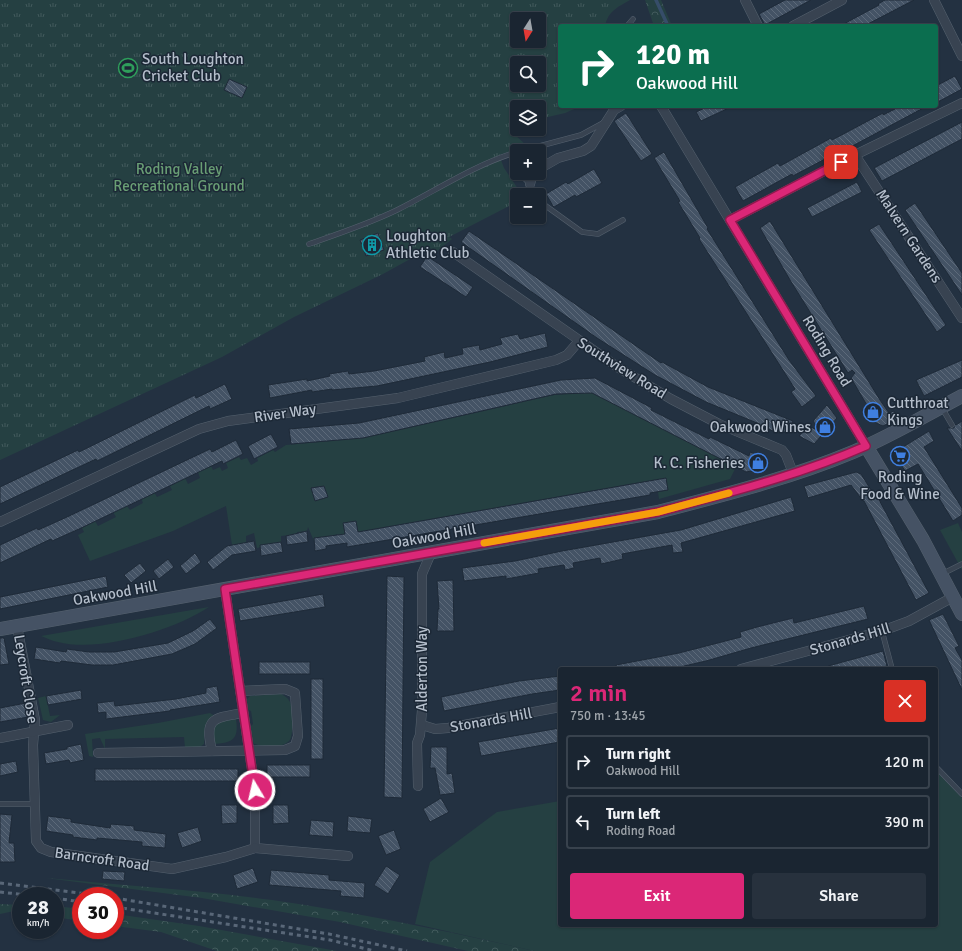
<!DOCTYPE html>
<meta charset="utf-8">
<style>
:root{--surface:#1a2531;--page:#27313d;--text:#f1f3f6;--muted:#9fa5ab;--line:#38424d;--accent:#db2777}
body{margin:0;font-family:Signika,sans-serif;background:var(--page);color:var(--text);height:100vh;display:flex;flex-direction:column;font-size:15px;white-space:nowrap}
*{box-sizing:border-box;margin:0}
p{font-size:13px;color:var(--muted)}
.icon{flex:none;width:22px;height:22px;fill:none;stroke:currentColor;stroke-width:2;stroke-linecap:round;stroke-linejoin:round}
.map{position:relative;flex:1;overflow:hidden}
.panel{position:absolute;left:558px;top:667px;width:380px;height:260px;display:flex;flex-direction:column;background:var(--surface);border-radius:4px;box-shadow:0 1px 3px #0004,0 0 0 1px var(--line)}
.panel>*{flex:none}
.hud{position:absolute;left:558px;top:24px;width:380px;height:84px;border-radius:4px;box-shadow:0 1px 3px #0004,0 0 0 1px var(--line);background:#0b6e4f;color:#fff;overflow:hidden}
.needle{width:26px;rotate:191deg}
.tools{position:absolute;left:510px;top:12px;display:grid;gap:8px}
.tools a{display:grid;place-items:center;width:36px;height:36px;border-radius:4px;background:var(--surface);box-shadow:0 1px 3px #0004,0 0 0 1px var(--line);font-size:20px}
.speed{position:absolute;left:12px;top:887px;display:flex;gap:8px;font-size:20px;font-weight:700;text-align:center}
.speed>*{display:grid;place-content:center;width:52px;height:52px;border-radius:50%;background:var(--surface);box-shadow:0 1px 3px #0004,0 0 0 1px var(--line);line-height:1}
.speed small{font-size:10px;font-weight:400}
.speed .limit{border:6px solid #d22;background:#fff;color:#111}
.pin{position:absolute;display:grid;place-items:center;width:34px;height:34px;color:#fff;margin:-17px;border-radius:8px;box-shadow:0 2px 6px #0006}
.me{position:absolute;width:44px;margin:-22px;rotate:351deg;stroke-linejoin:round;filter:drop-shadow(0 0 3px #0008)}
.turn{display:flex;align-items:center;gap:14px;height:84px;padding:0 12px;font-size:18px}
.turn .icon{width:52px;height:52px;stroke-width:2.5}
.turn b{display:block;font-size:28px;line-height:34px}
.round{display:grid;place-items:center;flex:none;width:42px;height:42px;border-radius:4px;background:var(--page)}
.head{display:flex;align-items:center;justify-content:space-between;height:68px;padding:0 12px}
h1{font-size:24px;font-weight:600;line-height:30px;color:var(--accent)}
.cta{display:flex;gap:8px;margin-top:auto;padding:8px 12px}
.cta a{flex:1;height:46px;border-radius:4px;background:var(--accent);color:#fff;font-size:16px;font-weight:600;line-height:46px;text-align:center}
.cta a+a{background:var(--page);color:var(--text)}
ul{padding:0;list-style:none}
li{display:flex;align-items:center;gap:12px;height:54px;margin:0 8px 6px;padding:0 4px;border:2px solid var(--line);border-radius:4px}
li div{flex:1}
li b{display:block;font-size:15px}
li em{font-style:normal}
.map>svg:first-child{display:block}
.green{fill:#254042;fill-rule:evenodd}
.forest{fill:url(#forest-crowns)}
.park{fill:url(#park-tufts);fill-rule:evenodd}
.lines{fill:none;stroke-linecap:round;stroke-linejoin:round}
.stream{stroke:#364d69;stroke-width:3.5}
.building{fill:url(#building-back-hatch);stroke:#1e2a38}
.lane-casing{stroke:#55616e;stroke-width:5.5}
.street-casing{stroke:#55616e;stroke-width:10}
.secondary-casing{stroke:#55616e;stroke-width:14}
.lane{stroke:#384351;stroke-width:4.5}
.street{stroke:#384351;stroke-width:9}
.secondary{stroke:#455264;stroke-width:13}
.rail{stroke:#596778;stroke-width:3;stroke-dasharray:4 4;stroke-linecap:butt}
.route-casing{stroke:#8e194d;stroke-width:10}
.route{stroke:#db2777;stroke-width:7}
.slow{stroke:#f59e0b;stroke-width:7}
.labels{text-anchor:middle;stroke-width:3;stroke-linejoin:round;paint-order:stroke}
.poi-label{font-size:15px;fill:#b4becb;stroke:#1c2836;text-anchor:start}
.park-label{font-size:15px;fill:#699e74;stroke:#1c2836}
.street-label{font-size:15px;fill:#b4becb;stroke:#1c2836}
</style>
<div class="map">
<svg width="962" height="951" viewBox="0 0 962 951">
<defs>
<pattern id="forest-crowns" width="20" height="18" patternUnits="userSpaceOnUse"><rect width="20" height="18" fill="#254042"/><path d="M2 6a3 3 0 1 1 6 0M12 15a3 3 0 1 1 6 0" fill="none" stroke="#425a5c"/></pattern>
<pattern id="park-tufts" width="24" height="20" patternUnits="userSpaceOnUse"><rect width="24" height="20" fill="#254042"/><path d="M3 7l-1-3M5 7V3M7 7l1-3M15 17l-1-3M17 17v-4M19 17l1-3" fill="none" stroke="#425a5c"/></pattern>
<pattern id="building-back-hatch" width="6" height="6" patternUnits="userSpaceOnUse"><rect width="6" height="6" fill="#445365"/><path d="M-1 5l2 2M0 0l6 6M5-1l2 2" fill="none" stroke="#5d6a7a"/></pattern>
</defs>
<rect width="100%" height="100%" fill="#233141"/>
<g class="green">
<path d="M594 392 736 467 730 479 659 499 658 492 668 490 665 478 358 532 356 521 343 523 346 539H340L337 534 325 540 314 541 308 527 307 531 297 532V534L281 536V542L257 548 254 533 246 536V543L232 545 226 506 173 531 90 561 78 535 84 532 82 528 95 521 98 526 116 517 113 512 127 506 130 510 143 503 141 498 154 492 157 497 172 490 170 486 185 478 188 484 200 478 198 472 211 466 213 470 220 467 222 471 228 468 226 463 239 457 241 460 247 458 251 465 258 461 257 458 273 450 275 452 286 445 363 438 554 395ZM323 486 328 497 315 501 311 488Z"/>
<path d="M958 523 962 532V570L940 530Z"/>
<path d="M209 607C174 630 100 653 58 642 52 641 47 638 41 636Z"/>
<path d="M281 694C285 696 288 698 290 702 293 708 294 737 289 741 283 748 260 748 253 743 249 740 250 733 249 728L253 724 251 711 246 709 244 702 250 696Z"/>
<path d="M46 696 50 716 60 715 51 722 43 720 38 698Z"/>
<path d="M210 713 215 716 205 726 204 744 200 747 185 748 184 737 105 739V749L100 738 92 739 93 757 89 756 85 734 158 723Z"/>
<path d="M236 719C239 739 233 743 213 744V727L221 721Z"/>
<path d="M936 771 962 798V951H534L415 924 430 862 497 812 560 801V925H936Z"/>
</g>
<g class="forest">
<path d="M645 0H661L672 26H654Z"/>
<path d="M46 878C121 885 197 890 272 900 360 913 447 931 534 951H468L340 922 202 898Z"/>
<path d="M0 904 21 905V912L14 911 0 914Z"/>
<path d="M55 906 81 909V921L55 917Z"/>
<path d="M115 914 199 926 337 951H217L161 932 115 926Z"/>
</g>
<path class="park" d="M0 0H630C618 7 608 11 605 26H560V106H581L565 113 539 119V107H517L515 135 527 146 499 155 504 168 522 195H517V200L511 205 449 237 452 239 436 252 430 248 383 274 294 317 222 357 0 460ZM517 19H539V41H517ZM517 63H539V85H517Z"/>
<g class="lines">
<path class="stream" d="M656 0 668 26"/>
</g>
<g class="building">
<path d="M785 0H811L765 25 759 14Z"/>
<path d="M885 0H914L864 26H840L879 5 878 4Z"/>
<path d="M955 76 962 89 936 103V86Z"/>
<path d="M229 79 247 87 242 98 224 90Z"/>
<path d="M709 106H733L701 121 696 112Z"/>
<path d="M901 106H927L845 150 844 149 793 176 792 174 743 201 735 187 778 163 780 166 831 138 832 140 883 113V115Z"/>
<path d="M626 113 652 154 641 161 614 121Z"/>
<path d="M962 122V139L882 181 874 168Z"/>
<path d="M664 152 708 228 707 229 789 360 816 396 802 407 791 392 795 389 699 239 700 238 678 202 680 201 654 158Z"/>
<path d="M594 169 602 183 576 197 575 195 554 207 553 206 546 194 566 182 568 184Z"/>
<path d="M857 182 862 192 812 217 807 208Z"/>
<path d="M915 203 962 273V295L905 210Z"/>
<path d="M770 221 880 400 889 413 894 411 898 419 883 426 876 423 868 407 851 378 855 373 852 370 848 373 790 280 760 228Z"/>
<path d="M879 224 946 325 937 332 869 230Z"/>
<path d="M469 231 661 363 662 362 708 387 793 421 787 433 780 431 779 433 756 425 757 423 706 402 655 375 597 338 461 242Z"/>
<path d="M378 233 384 250 366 256 360 240Z"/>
<path d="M427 256 473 287 466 297 420 267Z"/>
<path d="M545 333 548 347 490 362 377 386 332 390V389L312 392V390L270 398 268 385 307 379V381L330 376 329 374 348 371 349 374 374 371 425 361 424 357 444 352 445 358 463 354 462 348 479 345 480 350 502 344 500 338 518 334 520 339Z"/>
<path d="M962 360V377L924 396 916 380Z"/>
<path d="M595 378 652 408 651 410 709 439 710 437 749 456 750 452 767 458 766 468 746 472 592 393 556 394 363 438 291 444 289 429 359 423 561 380Z"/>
<path d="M225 384 232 399 210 409 209 406 97 461 96 459 0 504V487L78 450 79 452 195 395 196 398Z"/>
<path d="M827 405 837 418 814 444 799 436 808 426 820 431 813 421Z"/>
<path d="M962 421V451L947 428H954L955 424 956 425Z"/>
<path d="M929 431 934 441 924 447 962 508V515L953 521 918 464 905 471 897 458 898 450Z"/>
<path d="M271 434 278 447 254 459 248 446Z"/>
<path d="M236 440 243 454 223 464 222 461 79 529 52 541 51 539 0 563V545L37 528 38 530 67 517 210 449 212 452Z"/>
<path d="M856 472 861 474 866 482 875 496H877L929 593 916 600 864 501H863L851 485 808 498 804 486Z"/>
<path d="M666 478 668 490 650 493V495L347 547V543L326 546V549L315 551 314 538 345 534 343 523 356 521 358 532Z"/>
<path d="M324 486 328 497 315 501 311 488Z"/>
<path d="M791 497 795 511 681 543 683 552 673 553 672 545 622 554 623 559 610 562 601 564 600 558 573 563 574 568 565 570 564 565 538 569 539 573 506 579V576L464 581 462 568 515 561 562 551 681 530Z"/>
<path d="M307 531 308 542 287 545 286 536Z"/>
<path d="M254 541 256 551 232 555 213 570 207 562 227 546Z"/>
<path d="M281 542 283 552 261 556 260 545Z"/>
<path d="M195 553 201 562 186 574 180 566Z"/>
<path d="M168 559 174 567 159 579 153 571Z"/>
<path d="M140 563 146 571 131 583 124 575Z"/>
<path d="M106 576 108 587 0 609V597Z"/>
<path d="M387 576 404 577 402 798 384 797Z"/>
<path d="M453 580 454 631H437L438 609H439L437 581Z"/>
<path d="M323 594 325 607 240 621 238 609Z"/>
<path d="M864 606 868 619 751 648 706 661 671 669H617L616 665 679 653 741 637 740 632 757 627 793 618 794 623Z"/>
<path d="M943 614 959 646 955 648 962 660V690L929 620Z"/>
<path d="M210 619 217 628 195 644 172 654 113 665H92L61 661 60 663 34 659 36 647 66 652 67 649 89 652H114L168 643 193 631Z"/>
<path d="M0 638H4L9 664 0 665Z"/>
<path d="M883 651 887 666 875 669H828V666Z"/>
<rect x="259" y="662" width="51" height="12"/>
<path d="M560 676V690L532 694 444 711 441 697 519 681Z"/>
<rect x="311" y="679" width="12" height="80"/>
<path d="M217 686 220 702 170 710V711L106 719V712L98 713 97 703 114 701 115 706 176 699 206 693V688Z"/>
<path d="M81 690 82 699 48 705 46 696Z"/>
<path d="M26 703 28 717 0 722V708Z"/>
<path d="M560 728V742L481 756 478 742Z"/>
<path d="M81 744 84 760 70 763 69 760 46 764 44 753 67 749V747Z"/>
<path d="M431 747H447V774L452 773 455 793 440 795 435 768H430Z"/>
<path d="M16 761 18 772 0 776V764Z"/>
<rect x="267" y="765" width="43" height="12"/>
<rect x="95" y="769" width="143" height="12"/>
<path d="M441 798 449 812 430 822 423 809Z"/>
<path d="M221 805H237V823L222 824Z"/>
<path d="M273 805H288L289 823 273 824Z"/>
<path d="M0 814 12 815 9 843H14L15 862H0Z"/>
<path d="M48 816 71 819V822L110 828 111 824 134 826V830L166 834 165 848 142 846V842L97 838V840L73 837V835L46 831Z"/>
<path d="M348 816 372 819 370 833 347 831Z"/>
<path d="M311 820 334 822 333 837 309 835Z"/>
<path d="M198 827 202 841 182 848 177 833Z"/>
<path d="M394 830 401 849 386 855 378 836Z"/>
<path d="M386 866 400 875 388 894 374 885Z"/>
<path d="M253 868 258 882 237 889 233 875Z"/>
<path d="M271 870 329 875V880L365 883 364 898 340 896 341 891 269 885Z"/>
<path d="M103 871 125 872 124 881 102 879Z"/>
</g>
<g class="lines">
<g class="lane-casing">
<g id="lane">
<path d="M627 26 633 19"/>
<path d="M521 151 581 135 603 123"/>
<path d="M519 173 530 184 535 195"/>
<path d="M539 201 582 232 598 234 623 220"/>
<path d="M309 244C338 234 368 224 397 210 437 190 474 165 517 152"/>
<path d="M942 408 952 425"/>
<path d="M942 574 962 564"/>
<path d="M882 631 892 669"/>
<path d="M936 767 962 794"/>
<path d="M0 804H35"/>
</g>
</g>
<g class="street-casing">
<g id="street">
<path d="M745 0 758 26"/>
<path d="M934 0 962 56"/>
<path d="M793 26 842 0"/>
<path d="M661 106 866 446"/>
<path d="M855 155 962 318"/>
<path d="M539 169 558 158 583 151 591 146 614 110 621 106"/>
<path d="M530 184 533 173"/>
<path d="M730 220 855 155 962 103"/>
<path d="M453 252 619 368 671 399 719 424 782 450 786 455 793 473"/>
<path d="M0 522 199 429 228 421 398 398 556 360 567 355 579 341"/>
<path d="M225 589 255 790V848L348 856"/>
<path d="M17 626 35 720 33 745 36 841 41 848 51 852 172 869 226 857 255 848"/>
<path d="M741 669 882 631 909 621 953 597"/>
<path d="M422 725 435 729 448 728 560 707"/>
<path d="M0 738 68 725"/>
<path d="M212 751C204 718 213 718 243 713"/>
<path d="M98 753 285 750 295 746 298 736 295 693 285 689 240 691"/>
<path d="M418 786 417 743 420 735 422 710V574L431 553"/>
</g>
</g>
<g class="secondary-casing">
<g id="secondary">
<path d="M866 446 923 540 962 614"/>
<path d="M0 629 658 512C723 495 791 478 853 452 891 436 926 415 962 396"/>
</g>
</g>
<use href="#lane" class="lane"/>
<use href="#street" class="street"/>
<use href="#secondary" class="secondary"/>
<g class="rail">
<path d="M0 883 104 896"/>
<path d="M0 892 35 896"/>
<path d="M55 898 81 902"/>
<path d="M115 898 329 934 407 951"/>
<path d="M115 907 330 940 375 951"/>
</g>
</g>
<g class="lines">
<g class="route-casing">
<path id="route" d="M255 790 225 589 658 512C728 493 800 475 866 446L730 220 841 162"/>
</g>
<use href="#route" class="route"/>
<path class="slow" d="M484 543 658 512 729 493"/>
</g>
<defs>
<g id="stadium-ring" transform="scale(1)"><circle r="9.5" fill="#1c2836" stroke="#2e9e5b" stroke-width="1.5"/><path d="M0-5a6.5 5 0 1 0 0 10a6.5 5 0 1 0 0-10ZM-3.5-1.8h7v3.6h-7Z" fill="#2e9e5b"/></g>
<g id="building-ring" transform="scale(1)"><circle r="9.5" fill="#1c2836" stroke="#0f9aa8" stroke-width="1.5"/><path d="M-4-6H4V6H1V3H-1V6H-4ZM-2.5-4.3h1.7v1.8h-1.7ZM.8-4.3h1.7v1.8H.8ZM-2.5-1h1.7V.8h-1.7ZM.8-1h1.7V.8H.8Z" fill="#0f9aa8"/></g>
<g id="shop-ring" transform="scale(1)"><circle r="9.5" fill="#1c2836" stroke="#3f7fe0" stroke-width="1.5"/><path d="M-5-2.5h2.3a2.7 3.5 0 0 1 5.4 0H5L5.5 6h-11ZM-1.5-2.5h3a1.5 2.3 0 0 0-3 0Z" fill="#3f7fe0"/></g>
<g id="supermarket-ring" transform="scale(1)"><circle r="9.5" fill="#1c2836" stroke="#3f7fe0" stroke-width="1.5"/><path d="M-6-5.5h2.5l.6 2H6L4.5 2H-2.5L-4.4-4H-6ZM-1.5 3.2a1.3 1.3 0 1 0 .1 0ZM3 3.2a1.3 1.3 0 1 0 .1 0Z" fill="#3f7fe0"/></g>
</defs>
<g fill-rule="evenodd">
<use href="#stadium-ring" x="128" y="68"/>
<use href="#building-ring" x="372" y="245"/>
<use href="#shop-ring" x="873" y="412"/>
<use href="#shop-ring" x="825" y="427"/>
<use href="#supermarket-ring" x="900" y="456"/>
<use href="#shop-ring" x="758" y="463"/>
</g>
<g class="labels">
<g class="poi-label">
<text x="142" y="64">South Loughton<tspan x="142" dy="17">Cricket Club</tspan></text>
<text x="386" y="241">Loughton<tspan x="386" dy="17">Athletic Club</tspan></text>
<text x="887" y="408">Cutthroat<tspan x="887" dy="17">Kings</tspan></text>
<text x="811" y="432" text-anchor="end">Oakwood Wines</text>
<text x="744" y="468" text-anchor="end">K. C. Fisheries</text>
<text x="900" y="482" text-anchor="middle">Roding<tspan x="900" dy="17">Food &amp; Wine</tspan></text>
</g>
<g class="park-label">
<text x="179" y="174">Roding Valley<tspan x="179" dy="17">Recreational Ground</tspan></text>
</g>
<g class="street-label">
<text transform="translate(909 236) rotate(57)" y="5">Malvern Gardens</text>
<text transform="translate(827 351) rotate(59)" y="5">Roding Road</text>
<text transform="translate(622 368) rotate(32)" y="5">Southview Road</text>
<text transform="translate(285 413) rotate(-8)" y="5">River Way</text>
<text transform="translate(434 536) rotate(-10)" y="5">Oakwood Hill</text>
<text transform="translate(115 593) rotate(-10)" y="5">Oakwood Hill</text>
<text transform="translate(850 639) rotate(-16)" y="5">Stonards Hill</text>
<text transform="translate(422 669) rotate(-90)" y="5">Alderton Way</text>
<text transform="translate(26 679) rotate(81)" y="5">Leycroft Close</text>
<text transform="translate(491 720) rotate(-10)" y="5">Stonards Hill</text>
<text transform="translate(102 859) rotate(8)" y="5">Barncroft Road</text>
</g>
</g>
</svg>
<div class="tools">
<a><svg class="needle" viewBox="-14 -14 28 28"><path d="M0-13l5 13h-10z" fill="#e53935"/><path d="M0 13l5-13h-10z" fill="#9fa5ab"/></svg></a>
<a><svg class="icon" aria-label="search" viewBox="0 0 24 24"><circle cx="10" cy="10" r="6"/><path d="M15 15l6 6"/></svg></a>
<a><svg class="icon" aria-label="layers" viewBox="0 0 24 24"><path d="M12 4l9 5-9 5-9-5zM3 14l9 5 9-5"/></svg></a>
<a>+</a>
<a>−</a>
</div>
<div class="speed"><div>28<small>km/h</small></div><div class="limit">30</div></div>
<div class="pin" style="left:841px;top:162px;background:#d93025"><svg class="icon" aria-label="arrive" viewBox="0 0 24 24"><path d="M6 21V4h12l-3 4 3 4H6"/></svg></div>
<svg class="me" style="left:255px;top:790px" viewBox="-20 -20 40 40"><circle r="17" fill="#db2777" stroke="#fff" stroke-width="3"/><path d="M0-11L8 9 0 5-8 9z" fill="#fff"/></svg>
<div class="hud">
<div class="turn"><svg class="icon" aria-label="right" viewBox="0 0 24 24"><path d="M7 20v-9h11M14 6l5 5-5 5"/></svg><div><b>120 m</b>Oakwood Hill</div></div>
</div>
<section class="panel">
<div class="head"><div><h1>2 min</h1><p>750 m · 13:45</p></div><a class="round" style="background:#d93025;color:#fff"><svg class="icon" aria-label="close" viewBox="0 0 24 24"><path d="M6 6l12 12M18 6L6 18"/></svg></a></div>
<ul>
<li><svg class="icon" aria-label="right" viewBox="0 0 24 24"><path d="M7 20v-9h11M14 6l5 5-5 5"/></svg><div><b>Turn right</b><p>Oakwood Hill</p></div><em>120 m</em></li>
<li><svg class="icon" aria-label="left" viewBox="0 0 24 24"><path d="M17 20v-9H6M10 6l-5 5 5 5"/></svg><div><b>Turn left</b><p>Roding Road</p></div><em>390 m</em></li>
</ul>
<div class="cta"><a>Exit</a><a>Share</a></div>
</section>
</div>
